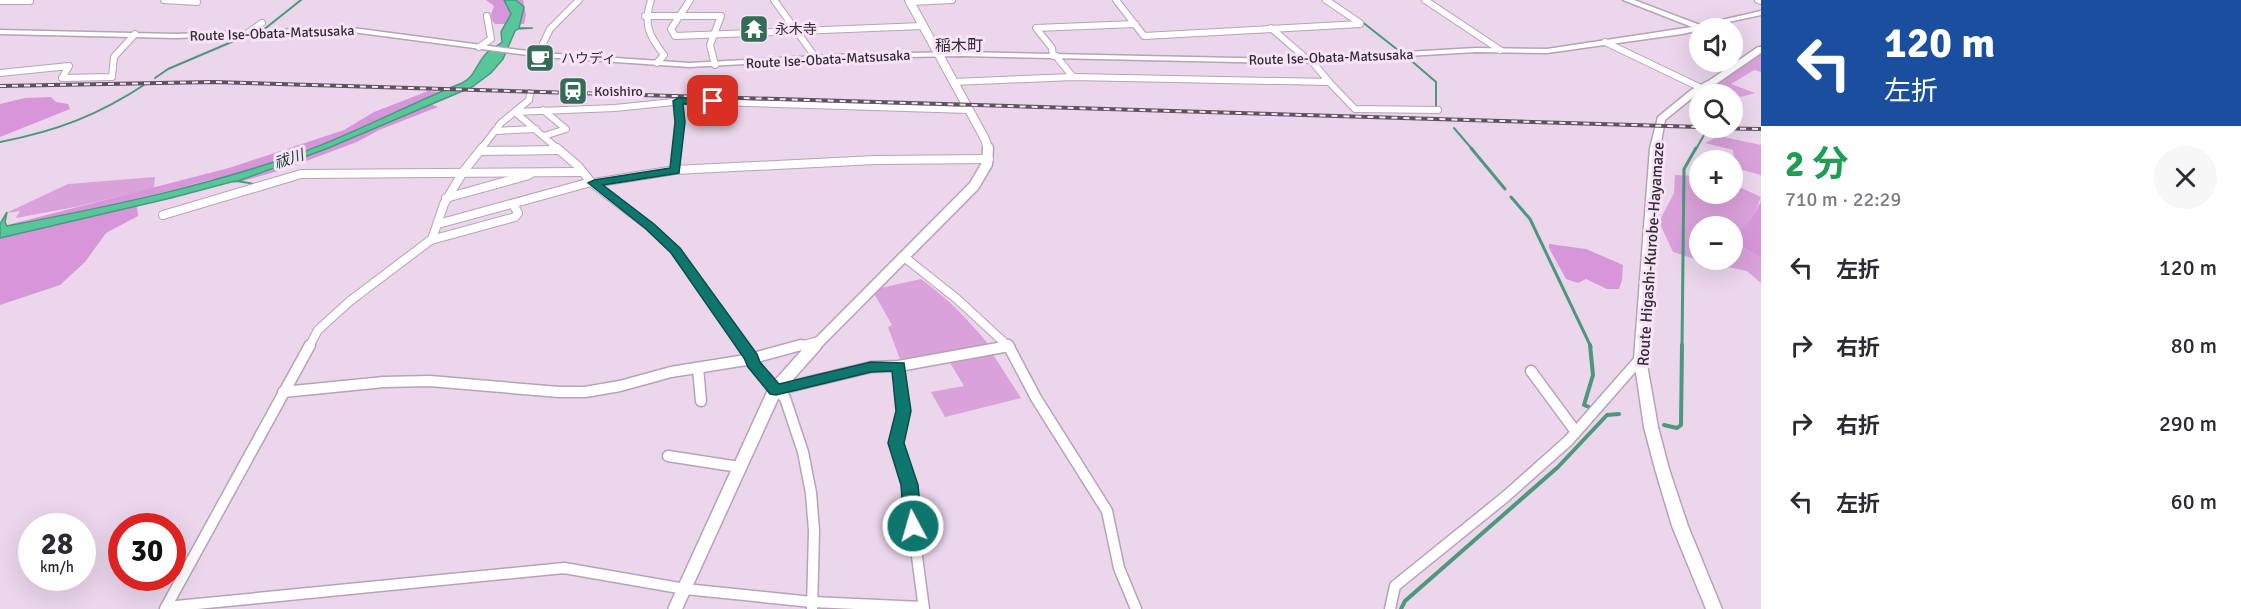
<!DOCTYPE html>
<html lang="ja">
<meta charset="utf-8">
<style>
:root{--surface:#fff;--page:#f7f7f7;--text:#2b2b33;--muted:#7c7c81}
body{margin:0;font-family:Signika,"Noto Sans JP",sans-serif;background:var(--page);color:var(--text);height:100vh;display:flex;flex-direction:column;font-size:22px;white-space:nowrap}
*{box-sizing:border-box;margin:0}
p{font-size:20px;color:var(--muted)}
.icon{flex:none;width:33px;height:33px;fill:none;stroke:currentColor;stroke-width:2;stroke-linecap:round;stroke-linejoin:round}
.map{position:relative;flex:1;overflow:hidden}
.sheet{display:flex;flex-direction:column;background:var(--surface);width:480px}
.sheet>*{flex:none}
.top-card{background:#1a4fa0;color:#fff;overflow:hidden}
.controls{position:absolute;left:1689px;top:18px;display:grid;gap:12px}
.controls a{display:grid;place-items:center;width:54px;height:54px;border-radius:50%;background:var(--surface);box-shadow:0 6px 24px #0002;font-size:30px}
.speed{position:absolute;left:18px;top:513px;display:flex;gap:12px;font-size:30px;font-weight:700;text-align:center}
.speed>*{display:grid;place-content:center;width:78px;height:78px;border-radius:50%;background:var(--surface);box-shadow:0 6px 24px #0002;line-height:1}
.speed small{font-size:15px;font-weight:400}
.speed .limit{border:9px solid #d22;background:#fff;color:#111}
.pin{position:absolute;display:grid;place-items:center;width:51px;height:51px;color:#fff;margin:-26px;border-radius:12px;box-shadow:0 3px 9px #0006}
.me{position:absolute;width:66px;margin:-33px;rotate:354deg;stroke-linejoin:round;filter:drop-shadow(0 0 4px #0008)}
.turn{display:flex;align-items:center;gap:21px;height:126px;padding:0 24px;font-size:27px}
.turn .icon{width:78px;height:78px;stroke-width:2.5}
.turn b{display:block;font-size:42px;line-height:51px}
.round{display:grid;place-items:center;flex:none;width:63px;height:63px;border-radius:32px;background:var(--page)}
.overview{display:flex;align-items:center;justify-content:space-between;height:102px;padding:0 24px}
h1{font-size:36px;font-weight:700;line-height:45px;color:#1e9e55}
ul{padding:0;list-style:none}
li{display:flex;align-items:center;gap:18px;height:78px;padding:0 24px}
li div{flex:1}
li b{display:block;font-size:22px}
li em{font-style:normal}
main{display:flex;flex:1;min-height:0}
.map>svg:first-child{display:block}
.green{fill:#daa1db;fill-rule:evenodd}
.forest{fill:#d896da}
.water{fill:#57c69b;stroke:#4c987c;stroke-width:1.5}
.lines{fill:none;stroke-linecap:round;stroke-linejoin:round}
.stream-far2{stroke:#4c987c;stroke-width:2}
.stream-far1{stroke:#4c987c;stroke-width:3}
.stream{stroke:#4c987c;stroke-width:4}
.minor-far2-casing{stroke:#b7a3b7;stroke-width:8}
.minor-far1-casing{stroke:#b7a3b7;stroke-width:10}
.minor-casing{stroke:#b7a3b7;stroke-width:13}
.tertiary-far2-casing{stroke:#b7a3b7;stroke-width:10}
.tertiary-far1-casing{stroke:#b7a3b7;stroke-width:13}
.tertiary-casing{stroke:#b7a3b7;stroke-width:16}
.secondary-casing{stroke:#b7a3b7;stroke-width:3}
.minor-far2{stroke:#fff;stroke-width:6}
.minor-far1{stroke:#fff;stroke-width:8}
.minor{stroke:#fff;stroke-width:10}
.tertiary-far2{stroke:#fff;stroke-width:8}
.tertiary-far1{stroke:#fff;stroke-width:10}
.tertiary{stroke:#fff;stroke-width:13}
.secondary{fill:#fff;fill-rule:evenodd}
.rail-casing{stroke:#5d525d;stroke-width:4}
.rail{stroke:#f9e3f9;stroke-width:2;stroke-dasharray:6;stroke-linecap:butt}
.route{fill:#0f766e;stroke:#0a4d48;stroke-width:1.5}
.labels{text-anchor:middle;stroke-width:6;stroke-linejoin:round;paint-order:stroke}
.far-poi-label{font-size:14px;fill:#332b33;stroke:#f9e3f9;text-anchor:start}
.far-street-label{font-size:14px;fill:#332b33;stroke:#f9e3f9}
.far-water-label{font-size:15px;font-style:italic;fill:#134231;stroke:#f9e3f9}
.far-quarter-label{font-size:16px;fill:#332b33;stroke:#f9e3f9}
.street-label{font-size:16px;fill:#332b33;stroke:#f9e3f9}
</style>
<main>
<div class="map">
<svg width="1761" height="609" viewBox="0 0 1761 609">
<rect width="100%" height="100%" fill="#ebd6ec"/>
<g class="green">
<path d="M1761 54V72L1754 70 1731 84 1755 93 1741 97 1714 86Z"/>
<path d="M1719 136 1761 145V175L1735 168 1733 150 1705 143Z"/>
<path d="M1675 175 1699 176 1700 194H1732L1733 184 1761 197 1742 247 1761 258V283L1747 271 1704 262 1673 252 1659 222 1674 193ZM1700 226H1732V260H1700Z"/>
<path d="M155 177 154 188 75 207 16 218 20 211 6 213 68 184Z"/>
<path d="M921 279C947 298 968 319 988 344L901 362 888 327 892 325 875 295 881 288Z"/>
<path d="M992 353 1021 398 945 417 931 392 964 386 949 361Z"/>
</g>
<g class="forest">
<path d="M486 0H523L526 15 524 24H495L490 18 494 6Z"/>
<path d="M428 91 443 92 423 101 438 107 379 130 357 142 282 170 235 183 213 179 130 201 137 207 138 216 106 233 85 262 60 285 0 305V227L229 168 344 130 374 112Z"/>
<path d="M51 97 56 102 68 104 70 109 0 137V104L25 98Z"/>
<path d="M1761 201V258L1742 247 1741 231 1751 220Z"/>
<path d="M1549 244 1586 249 1623 265 1622 280 1619 289H1607L1586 279 1578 283 1566 279 1549 248Z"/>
</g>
<path class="water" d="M504 0H516L524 7 519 28H533L518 29 515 31 503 59 491 73 472 87 326 149 238 181 256 184H254L235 181 171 198 0 238V224L7 212 5 222 7 226C107 207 208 186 303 152 358 132 409 104 462 83 477 76 477 59 490 50 495 46 497 47 502 42L501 32 511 14Z"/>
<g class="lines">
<g class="stream-far2">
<path d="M1361 21 1403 54"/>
<path d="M262 31 301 0"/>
<path d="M1407 57 1436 82V107"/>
<path d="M155 78 168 69 248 35"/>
<path d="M1454 128 1472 149"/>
<path d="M0 142C57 131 99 115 147 83"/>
<path d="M1696 149 1708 128"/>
</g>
<g class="stream-far1">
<path d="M1471 148 1505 189"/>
<path d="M1511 197 1530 219 1591 347"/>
<path d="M1682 347 1684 169 1696 148"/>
</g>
<g class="stream">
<path d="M1589 407 1584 405 1593 375 1590 345"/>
<path d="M1664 425 1677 428 1681 425 1682 345"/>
<path d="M1401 609 1405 601 1558 467 1607 415 1619 414"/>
</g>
<g class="minor-far2-casing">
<g id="minor-far2">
<path d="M164 0 197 2"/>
<path d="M651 0C643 24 649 36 664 55L657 63"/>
<path d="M690 0 671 29 675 36 922 26"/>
<path d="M774 0 816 58"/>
<path d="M1116 0 1144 36 1360 24"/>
<path d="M1326 0 1360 23"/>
<path d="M1425 0 1500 50"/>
<path d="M1758 0 1761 1"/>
<path d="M0 1H30"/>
<path d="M910 2 952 0"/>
<path d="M645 16H721L710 45 715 65"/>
<path d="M1271 28 1308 60"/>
<path d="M248 33 262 23"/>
<path d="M1605 42 1701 88"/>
<path d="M479 47 491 39 487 16"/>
<path d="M538 54 550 29 579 0"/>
<path d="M1053 56 1052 48 1036 28 1135 24"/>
<path d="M1056 56 1073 77"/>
<path d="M0 73 69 66 62 78 112 77 114 57 135 34"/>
<path d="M953 82 1073 77 1329 82 1311 60"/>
<path d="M1329 82 1355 109 1438 110"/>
<path d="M543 110 566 129 544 136"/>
<path d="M515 112 558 149"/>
<path d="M515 112 615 108 683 101 969 110"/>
<path d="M495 131 536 129"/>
<path d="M481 149 501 123 529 100 530 93"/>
<path d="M677 149 680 122 678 101"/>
</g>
</g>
<g class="minor-far1-casing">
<g id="minor-far1">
<path d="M557 148 578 166 591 182 650 227 676 251 743 347"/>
<path d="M481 151 558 150"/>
<path d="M675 170 677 148"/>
<path d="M594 183 675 170 875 160 989 159"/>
<path d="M446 198 529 175"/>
<path d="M163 215 301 174 582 172"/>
<path d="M438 224 591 182"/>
<path d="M431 240 515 217 518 213 513 204"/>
<path d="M903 256 957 299 1009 347"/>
<path d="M309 347 318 330 350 301 432 239 444 204 463 172 482 148"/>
<path d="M796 347 818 341"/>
<path d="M1004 347 1009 346"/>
</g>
</g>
<g class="minor-casing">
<g id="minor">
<path d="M742 345 753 364 785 398 803 452 811 493 814 531 812 609"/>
<path d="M1008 345 1036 398 1107 511 1119 568 1136 609"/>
<path d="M899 366 904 411 896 443 910 485V504L924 609"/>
<path d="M698 368 701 401"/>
<path d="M1531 371 1576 432"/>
<path d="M776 390 871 367 899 366 1009 346"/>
<path d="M283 392 384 382 430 381 559 392H585L620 386 671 372 746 360 801 345"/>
<path d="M668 456 739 467"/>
<path d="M166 607 564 568 685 589 812 602 922 607"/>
<path d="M165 609 310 345"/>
<path d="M1390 609 1395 586 1505 497 1568 441 1640 359"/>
</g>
</g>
<g class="tertiary-far2-casing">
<path id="tertiary-far2" d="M909 0 985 139 988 149"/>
</g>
<g class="tertiary-far1-casing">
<path id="tertiary-far1" d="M814 347 974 186 987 164 988 148"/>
</g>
<g class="tertiary-casing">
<path id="tertiary" d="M675 609 775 390 815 345"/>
</g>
<g class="secondary-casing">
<g id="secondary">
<path d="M1623 0H1634L1700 25 1761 11V15L1700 28V30L1682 34 1547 53 1476 52 1285 63 962 56 854 58 689 67 543 57 345 31 176 38 0 34V30L176 34 345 27 543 53 689 63 854 54 962 52 1285 59 1476 48 1547 49 1692 27Z"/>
<path d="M1758 47H1761V53L1716 84 1697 94 1665 120 1660 148 1646 359 1658 427 1669 469 1688 526 1722 609H1706L1672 526 1655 469 1644 427 1634 359 1650 148 1658 117 1691 90 1710 80Z"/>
</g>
</g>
<use href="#minor-far2" class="minor-far2"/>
<use href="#minor-far1" class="minor-far1"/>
<use href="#minor" class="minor"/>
<use href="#tertiary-far2" class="tertiary-far2"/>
<use href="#tertiary-far1" class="tertiary-far1"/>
<use href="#tertiary" class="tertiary"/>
<use href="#secondary" class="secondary"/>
<g class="rail-casing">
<g id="rail">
<path d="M0 86 213 82 1700 127"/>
<path d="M1704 128 1761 129"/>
</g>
</g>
<use href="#rail" class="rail"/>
</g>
<path class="route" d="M713 98 716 99V104H683L685 122 679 173 603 185 654 224 680 248 757 354 760 362 779 384 871 362 904 363 911 411 904 443 918 485 922 526 919 531 913 533 907 531 904 526 901 485 888 443 896 411 892 371 871 372 776 395 770 394 748 367 744 358 671 253 646 229 588 183 594 180 670 168 675 122 673 101 678 98Z"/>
<defs>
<g id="temple-square" transform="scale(1.5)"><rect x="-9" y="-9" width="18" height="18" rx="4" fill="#336d56" stroke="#f9e3f9"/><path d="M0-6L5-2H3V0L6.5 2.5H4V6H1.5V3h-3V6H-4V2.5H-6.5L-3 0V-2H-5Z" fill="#fff"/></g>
<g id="cafe-square" transform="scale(1.5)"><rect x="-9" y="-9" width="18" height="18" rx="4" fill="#336d56" stroke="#f9e3f9"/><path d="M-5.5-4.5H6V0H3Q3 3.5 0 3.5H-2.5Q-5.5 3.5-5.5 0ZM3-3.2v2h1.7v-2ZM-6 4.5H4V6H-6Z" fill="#fff"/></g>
<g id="station-square" transform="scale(1.5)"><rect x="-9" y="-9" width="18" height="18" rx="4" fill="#336d56" stroke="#f9e3f9"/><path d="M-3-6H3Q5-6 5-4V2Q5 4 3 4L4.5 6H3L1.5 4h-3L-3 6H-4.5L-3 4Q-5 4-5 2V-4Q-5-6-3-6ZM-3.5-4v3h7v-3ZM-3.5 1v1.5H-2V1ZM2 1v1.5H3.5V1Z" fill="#fff"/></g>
</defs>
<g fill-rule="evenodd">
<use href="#temple-square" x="754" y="29"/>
<use href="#cafe-square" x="540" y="58"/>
<use href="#station-square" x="573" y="91"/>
</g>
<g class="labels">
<g class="far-poi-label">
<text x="775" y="34">永木寺</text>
<text x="561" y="63">ハウディ</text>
<text x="594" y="96">Koishiro</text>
</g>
<g class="far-street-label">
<text transform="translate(272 33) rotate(-2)" y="5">Route Ise-Obata-Matsusaka</text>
<text transform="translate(1331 57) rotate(-2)" y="5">Route Ise-Obata-Matsusaka</text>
<text transform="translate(828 59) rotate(-3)" y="5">Route Ise-Obata-Matsusaka</text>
</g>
<g class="far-water-label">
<text transform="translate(289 159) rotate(-18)" y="5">祓川</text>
</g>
<g class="far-quarter-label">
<text x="959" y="51">稲木町</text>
</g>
<g class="street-label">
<text transform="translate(1650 254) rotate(-86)" y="6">Route Higashi-Kurobe-Hayamaze</text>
</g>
</g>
</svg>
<div class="controls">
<a><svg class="icon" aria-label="sound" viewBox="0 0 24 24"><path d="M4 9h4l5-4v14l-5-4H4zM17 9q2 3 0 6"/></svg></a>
<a><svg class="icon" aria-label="search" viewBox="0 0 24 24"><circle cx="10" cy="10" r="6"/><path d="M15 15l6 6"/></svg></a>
<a>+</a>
<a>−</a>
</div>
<div class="speed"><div>28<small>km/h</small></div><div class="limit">30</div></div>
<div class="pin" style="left:713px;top:101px;background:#d93025"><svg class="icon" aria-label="arrive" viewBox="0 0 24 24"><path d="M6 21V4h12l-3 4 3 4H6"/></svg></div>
<svg class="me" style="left:913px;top:526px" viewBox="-20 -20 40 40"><circle r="17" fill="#0f766e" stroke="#fff" stroke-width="3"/><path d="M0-11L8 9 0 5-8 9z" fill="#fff"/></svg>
</div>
<section class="sheet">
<div class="top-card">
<div class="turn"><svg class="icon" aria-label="left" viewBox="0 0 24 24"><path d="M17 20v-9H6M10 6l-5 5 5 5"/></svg><div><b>120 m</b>左折</div></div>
</div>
<div class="overview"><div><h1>2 分</h1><p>710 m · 22:29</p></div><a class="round"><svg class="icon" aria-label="close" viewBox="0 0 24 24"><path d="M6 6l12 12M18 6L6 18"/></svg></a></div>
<ul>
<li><svg class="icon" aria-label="left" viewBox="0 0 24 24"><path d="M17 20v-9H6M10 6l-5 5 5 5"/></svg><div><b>左折</b></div><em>120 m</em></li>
<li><svg class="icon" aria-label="right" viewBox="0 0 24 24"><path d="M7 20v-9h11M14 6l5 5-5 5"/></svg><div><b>右折</b></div><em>80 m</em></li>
<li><svg class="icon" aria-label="right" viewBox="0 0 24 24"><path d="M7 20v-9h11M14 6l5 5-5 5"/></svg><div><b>右折</b></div><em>290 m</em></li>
<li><svg class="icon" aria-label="left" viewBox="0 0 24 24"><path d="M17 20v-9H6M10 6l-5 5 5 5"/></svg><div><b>左折</b></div><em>60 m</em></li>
</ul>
</section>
</main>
